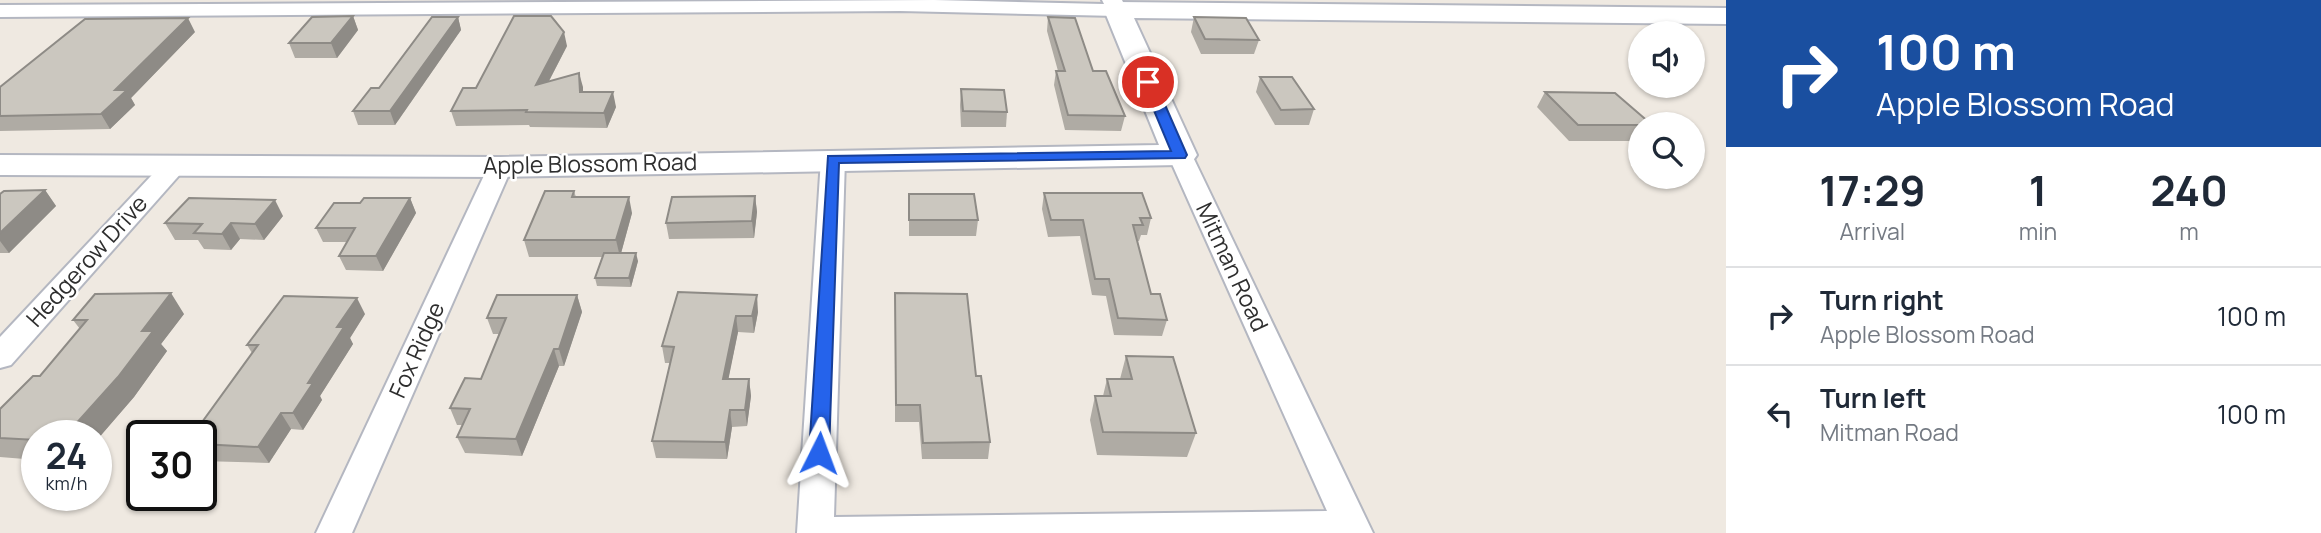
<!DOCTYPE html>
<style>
:root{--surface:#fff;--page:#f2f2f3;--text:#1f2937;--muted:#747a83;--line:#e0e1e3}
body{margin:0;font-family:Manrope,sans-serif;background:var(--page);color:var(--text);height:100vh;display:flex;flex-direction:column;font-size:26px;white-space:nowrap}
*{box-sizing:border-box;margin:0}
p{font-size:23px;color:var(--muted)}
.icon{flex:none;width:38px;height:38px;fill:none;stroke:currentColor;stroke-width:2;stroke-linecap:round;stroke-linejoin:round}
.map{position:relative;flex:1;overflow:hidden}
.side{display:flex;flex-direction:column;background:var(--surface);width:595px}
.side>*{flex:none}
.top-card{background:#1a4fa0;color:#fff;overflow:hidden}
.buttons{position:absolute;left:1628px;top:21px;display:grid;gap:14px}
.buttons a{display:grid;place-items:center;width:77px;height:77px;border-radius:50%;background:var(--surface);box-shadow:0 2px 5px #0004;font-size:35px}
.speed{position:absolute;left:21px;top:420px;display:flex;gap:14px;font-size:35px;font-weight:700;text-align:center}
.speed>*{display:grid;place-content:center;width:91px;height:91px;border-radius:50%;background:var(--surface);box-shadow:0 2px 5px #0004;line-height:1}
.speed small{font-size:18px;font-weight:400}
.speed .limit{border:4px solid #111;border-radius:10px;background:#fff;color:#111}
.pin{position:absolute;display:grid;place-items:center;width:60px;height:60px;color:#fff;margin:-30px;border:4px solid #fff;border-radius:50%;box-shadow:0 2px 7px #0007}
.me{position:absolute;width:77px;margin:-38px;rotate:3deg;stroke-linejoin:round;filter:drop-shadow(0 0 5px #0008)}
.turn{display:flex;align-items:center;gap:24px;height:147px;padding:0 35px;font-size:32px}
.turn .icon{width:91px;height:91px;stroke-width:2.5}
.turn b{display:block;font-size:49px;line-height:60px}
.eta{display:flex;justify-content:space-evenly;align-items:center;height:119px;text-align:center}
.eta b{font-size:42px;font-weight:700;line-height:49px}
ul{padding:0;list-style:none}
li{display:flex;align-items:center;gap:21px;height:98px;padding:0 35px;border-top:2px solid var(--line)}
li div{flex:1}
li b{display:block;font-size:26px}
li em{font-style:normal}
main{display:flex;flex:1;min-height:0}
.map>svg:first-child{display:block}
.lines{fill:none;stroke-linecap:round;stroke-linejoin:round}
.street-casing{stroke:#b4b7c1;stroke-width:4}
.secondary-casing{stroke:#b4b7c1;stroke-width:4}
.street{fill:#fff;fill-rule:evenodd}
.secondary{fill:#fff;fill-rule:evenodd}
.wall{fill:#afaba4}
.shaded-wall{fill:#8e8b86}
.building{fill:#cbc7bf;stroke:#8e8b86;stroke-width:2}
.route{fill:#2563eb;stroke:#184099;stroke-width:2}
.labels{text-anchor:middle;stroke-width:5;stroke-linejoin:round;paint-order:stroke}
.street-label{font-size:23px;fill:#2e2e2e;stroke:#fff}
</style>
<main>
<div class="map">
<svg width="1726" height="533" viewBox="0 0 1726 533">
<rect width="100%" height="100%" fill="#efe9e1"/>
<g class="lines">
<g class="street-casing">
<g id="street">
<path d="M934 0 1104 4 1102 0H1122L1127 10 1117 16 900 11 0 17V5Z"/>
<path d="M1180 148 1189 150 1192 155 1373 533H797L821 159 824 154 833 152 842 154 845 159 834 517 1327 511 1168 155 1171 150Z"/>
<path d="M174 159 183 161 186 166 183 171 11 365 0 368V337L165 161Z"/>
<path d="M500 160 509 162 512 167 352 533H316L488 167 491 162Z"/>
</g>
</g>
<g class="secondary-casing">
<path id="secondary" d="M1117 2 1726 8V24L1134 18 1197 155 1192 162 1180 165 500 177 0 175V155L500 157 1159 145 1104 10 1108 4Z"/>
</g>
<use href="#street" class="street"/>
<use href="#secondary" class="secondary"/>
</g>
<g class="wall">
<path d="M353 16 358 30 337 58H295L289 43Z"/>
<path d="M458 17 461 30 395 125H358L353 111Z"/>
<path d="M1048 17 1093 71 1125 116 1121 131 1065 130 1054 85 1056 71H1058L1047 31Z"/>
<path d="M1194 17 1259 40 1254 54H1201L1191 32Z"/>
<path d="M195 32 131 98 135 105 110 129 0 131V87Z"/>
<path d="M567 46 549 81 583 87V92L616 107 607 128 530 127 529 125 456 126 451 111 476 88Z"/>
<path d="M1260 77 1314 109 1309 125H1275L1256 92Z"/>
<path d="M961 89 1007 112 1006 127H961L960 105Z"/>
<path d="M1545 92 1640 124V141H1569L1537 107Z"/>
<path d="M45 190 56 206 9 253H0V194Z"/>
<path d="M574 191 576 197 632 213 621 253 638 261 631 287 597 286 595 278 602 257H529L524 240Z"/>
<path d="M1044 193 1151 218 1147 235H1141L1139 241H1137L1151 294 1167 320 1162 336 1114 335 1106 296 1092 295 1080 236 1048 237 1042 209Z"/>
<path d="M909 194 978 220 976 236H909Z"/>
<path d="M755 196 757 212 754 238 669 239 666 223Z"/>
<path d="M410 198 416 213 383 271 346 270 339 256 347 242H323L316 228 360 203Z"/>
<path d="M283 216 264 240 240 239 231 250 204 249 198 240H175L165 223Z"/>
<path d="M678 292 758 312 754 333 738 332 728 379H749L751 396 747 426 732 427 727 459 656 458 652 441 670 363H665L662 346Z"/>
<path d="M895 293 976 376 990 442 988 459H922L919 422H895Z"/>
<path d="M577 295 582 312 564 366H559L522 456 465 453 457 437 463 425H457L450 408 481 379 499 334H493L487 318Z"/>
<path d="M184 314 161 344 167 351 134 397 96 441V436H37V460L0 457V409L40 376 80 329 73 320Z"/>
<path d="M365 314 350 338 353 344 320 396 322 400 303 430 291 429 269 463 201 461V436L252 353 247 345Z"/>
<path d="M1126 356 1196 433 1187 457 1097 455 1090 420 1095 396H1103L1107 379H1120Z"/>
</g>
<g class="shaded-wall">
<path d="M353 16 358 30 337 58 331 43Z"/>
<path d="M458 17 461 30 395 125 390 111Z"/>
<path d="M188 18 195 32 131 98 135 105 110 129 101 114 115 90Z"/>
<path d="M564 32 567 46 539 100 536 85Z"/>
<path d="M579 73 583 87V107L580 92Z"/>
<path d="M613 92 616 107 607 128 604 113Z"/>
<path d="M45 190 56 206 9 253 0 241V233Z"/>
<path d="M755 196 757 212 754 238 752 221Z"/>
<path d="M629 197 632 213 620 257 616 240Z"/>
<path d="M410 198 416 213 383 271 376 256Z"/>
<path d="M275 200 283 216 264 240 255 224Z"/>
<path d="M231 223 240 239 231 250 222 234Z"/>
<path d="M636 253 638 261 631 287 629 278Z"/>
<path d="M171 293 184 314 161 344 167 351 134 397 96 441V436H65L142 331Z"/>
<path d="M577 295 582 312 564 366 559 349Z"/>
<path d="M757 295 758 312 754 333 752 316Z"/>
<path d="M357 298 365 314 350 338 353 344 320 396 322 400 303 430 293 413 337 327Z"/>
<path d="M736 316 738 332 725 396 723 379Z"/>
<path d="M554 349 559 366 522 456 516 439Z"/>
<path d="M749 379 751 396 747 426 745 410Z"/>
<path d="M730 410 732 427 727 459 725 442Z"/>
<path d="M281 413 291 429 269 463 258 447Z"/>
</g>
<g class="building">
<path d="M353 16 331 43H289L312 17Z"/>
<path d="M514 16H551L564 32 536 85 579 73 580 92H613L604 113 526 112 527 110 451 111 463 88H476Z"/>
<path d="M432 17H458L390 111H353L371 88H379Z"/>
<path d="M1048 17 1075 18 1093 71H1106L1125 116 1068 115 1056 71H1065Z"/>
<path d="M1194 17 1246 18 1259 40 1205 39Z"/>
<path d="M188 18 115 90H127L101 114 0 116V87L85 19Z"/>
<path d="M1260 77H1292L1314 109 1281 110Z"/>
<path d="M961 89 1004 90 1007 112 963 111Z"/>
<path d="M1545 92 1615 93 1651 124H1640V125H1578Z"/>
<path d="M45 190 0 233V194L4 191Z"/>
<path d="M545 191H574L572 197H629L616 240H524Z"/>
<path d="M1044 193H1142L1151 218H1140L1143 225H1133L1151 294H1160L1167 320 1118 318 1109 279H1095L1083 220H1051Z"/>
<path d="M909 194H974L978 220H909Z"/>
<path d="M755 196 752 221 666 223 672 197Z"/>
<path d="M189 198 275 200 255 224 231 223 222 234 194 233 202 224 165 223Z"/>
<path d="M364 198H410L376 256H339L355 228H316L334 203H360Z"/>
<path d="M604 253H636L629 278H595Z"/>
<path d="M678 292 757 295 752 316H736L723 379H749L745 410H730L725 442 652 441 674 347 662 346Z"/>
<path d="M171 293 142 331H153L118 377 65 436H37V440L0 438V409L33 376H40L87 320H73L95 294Z"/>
<path d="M895 293 967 294 976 376H981L990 442 923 443 920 405H896Z"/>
<path d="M497 295H577L559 349H554L516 439 457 437 470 409 450 408 465 378 481 379 506 318H487Z"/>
<path d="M284 296 357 298 337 327H344L308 383H313L293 413H281L258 447 201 444V436H192L258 345H247Z"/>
<path d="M1126 356 1173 357 1196 433 1103 432 1095 396H1111L1107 379H1132Z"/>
</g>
<path class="route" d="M1148 79 1155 82 1187 155 1185 158 839 163 829 453 826 458 819 461 812 458 809 453 828 156 1171 151 1142 82Z"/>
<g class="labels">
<g class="street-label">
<text transform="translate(590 164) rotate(-1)" y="8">Apple Blossom Road</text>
<text transform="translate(87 261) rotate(-48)" y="8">Hedgerow Drive</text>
<text transform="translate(1232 267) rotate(65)" y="8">Mitman Road</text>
<text transform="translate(417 350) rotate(-66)" y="8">Fox Ridge</text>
</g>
</g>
</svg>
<div class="buttons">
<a><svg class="icon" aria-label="sound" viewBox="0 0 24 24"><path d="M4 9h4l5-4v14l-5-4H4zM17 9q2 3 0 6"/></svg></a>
<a><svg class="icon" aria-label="search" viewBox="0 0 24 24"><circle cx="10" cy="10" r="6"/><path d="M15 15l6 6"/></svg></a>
</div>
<div class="speed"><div>24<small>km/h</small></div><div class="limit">30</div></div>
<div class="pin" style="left:1148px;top:82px;background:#d93025"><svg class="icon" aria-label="arrive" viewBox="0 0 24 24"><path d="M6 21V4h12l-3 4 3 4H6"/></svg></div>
<svg class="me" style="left:819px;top:453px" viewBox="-20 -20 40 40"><path d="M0-17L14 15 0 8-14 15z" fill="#2563eb" stroke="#fff" stroke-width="4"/></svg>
</div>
<section class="side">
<div class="top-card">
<div class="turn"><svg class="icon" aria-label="right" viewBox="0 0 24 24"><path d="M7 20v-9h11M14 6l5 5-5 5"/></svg><div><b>100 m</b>Apple Blossom Road</div></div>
</div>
<div class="eta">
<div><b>17:29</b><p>Arrival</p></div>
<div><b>1</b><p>min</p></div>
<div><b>240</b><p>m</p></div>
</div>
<ul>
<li><svg class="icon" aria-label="right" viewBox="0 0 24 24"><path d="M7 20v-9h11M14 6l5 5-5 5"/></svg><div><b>Turn right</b><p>Apple Blossom Road</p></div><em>100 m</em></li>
<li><svg class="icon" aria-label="left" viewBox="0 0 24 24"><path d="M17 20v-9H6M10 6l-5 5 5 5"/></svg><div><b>Turn left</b><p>Mitman Road</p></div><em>100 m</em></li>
</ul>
</section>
</main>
